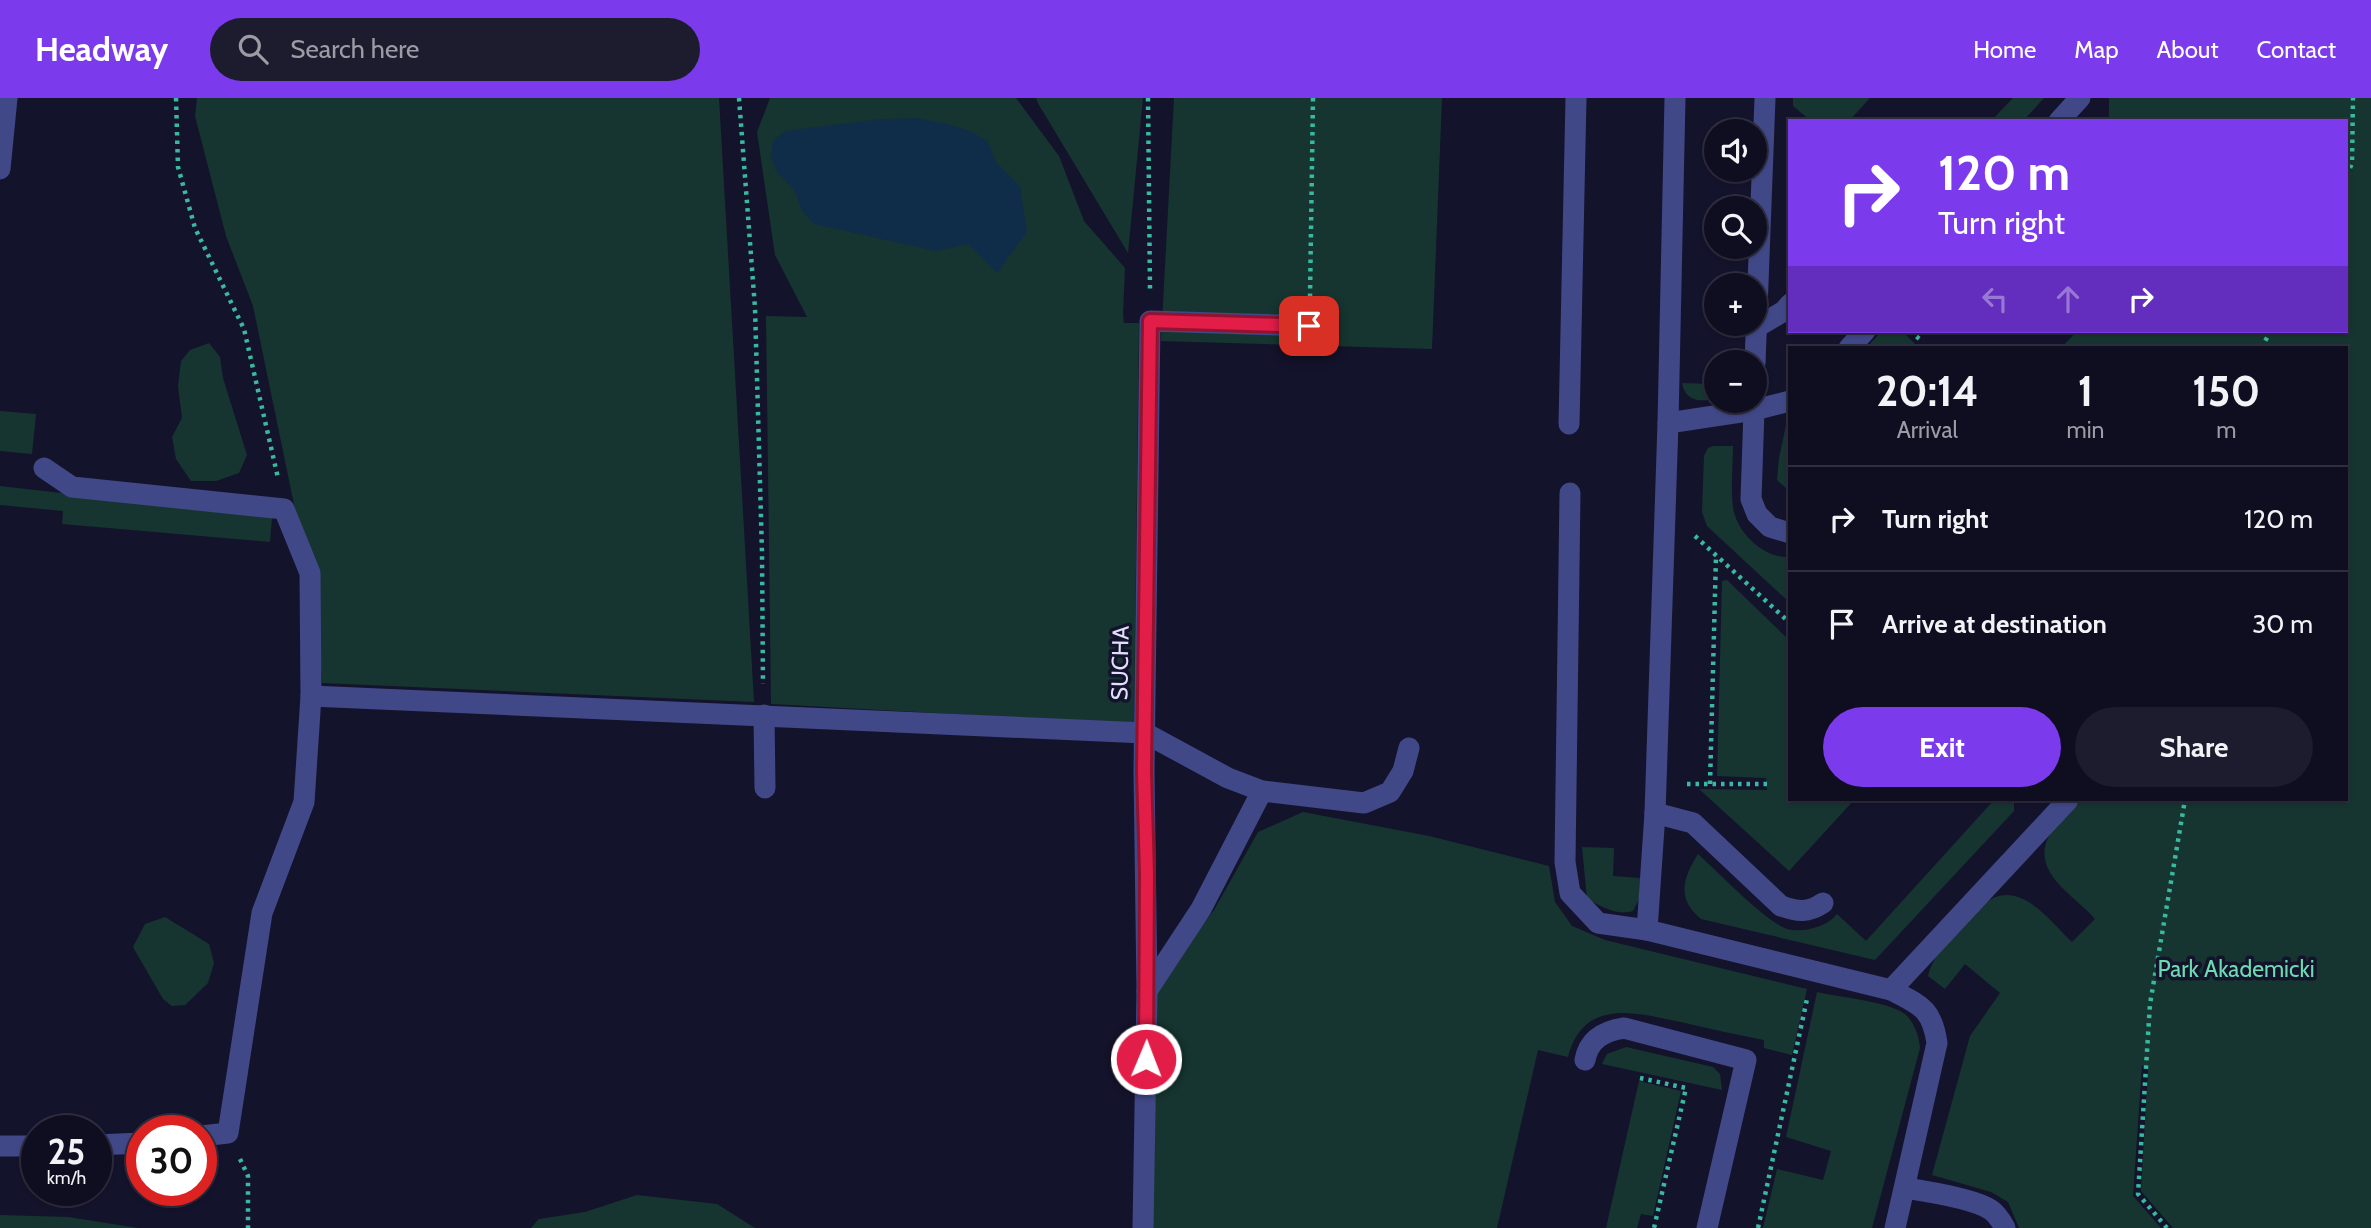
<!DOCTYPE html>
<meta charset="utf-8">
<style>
:root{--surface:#0f0e21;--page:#1d1c2e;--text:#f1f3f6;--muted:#9b9ca5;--line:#2f2e3f;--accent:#7c3aed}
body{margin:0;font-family:Cabin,sans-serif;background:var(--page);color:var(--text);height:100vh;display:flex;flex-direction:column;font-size:26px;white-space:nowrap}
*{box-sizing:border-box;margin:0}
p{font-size:23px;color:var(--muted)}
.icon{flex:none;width:38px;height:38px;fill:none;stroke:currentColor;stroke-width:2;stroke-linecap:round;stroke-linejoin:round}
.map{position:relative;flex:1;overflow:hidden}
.details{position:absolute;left:1788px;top:248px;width:560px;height:455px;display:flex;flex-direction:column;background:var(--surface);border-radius:0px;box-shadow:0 2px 5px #0004,0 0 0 2px var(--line)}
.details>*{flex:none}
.top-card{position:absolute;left:1788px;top:21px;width:560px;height:214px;border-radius:0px;box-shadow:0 2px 5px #0004,0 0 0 2px var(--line);background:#7c3aed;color:#fff;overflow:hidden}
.controls{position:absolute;left:1704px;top:21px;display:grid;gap:14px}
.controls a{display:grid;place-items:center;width:63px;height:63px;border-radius:50%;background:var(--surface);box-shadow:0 2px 5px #0004,0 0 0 2px var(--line);font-size:35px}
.speed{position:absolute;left:21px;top:1017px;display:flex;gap:14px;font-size:35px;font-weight:700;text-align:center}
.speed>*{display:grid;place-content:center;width:91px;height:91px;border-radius:50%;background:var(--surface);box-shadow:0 2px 5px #0004,0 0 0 2px var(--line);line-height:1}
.speed small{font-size:18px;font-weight:400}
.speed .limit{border:10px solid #d22;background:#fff;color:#111}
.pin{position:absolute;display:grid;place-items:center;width:60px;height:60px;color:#fff;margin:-30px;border-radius:14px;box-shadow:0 4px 10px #0006}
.me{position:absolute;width:77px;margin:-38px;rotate:1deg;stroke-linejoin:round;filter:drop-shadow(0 0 5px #0008)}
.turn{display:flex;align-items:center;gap:24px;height:147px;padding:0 35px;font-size:32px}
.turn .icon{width:91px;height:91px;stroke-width:2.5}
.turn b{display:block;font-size:49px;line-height:60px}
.lanes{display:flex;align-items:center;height:66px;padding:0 35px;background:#0003;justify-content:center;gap:35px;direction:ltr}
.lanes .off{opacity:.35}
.eta{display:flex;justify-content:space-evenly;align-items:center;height:119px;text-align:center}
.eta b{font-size:42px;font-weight:700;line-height:49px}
.action{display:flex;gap:14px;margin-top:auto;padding:14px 35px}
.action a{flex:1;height:80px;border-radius:42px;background:var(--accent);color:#fff;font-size:28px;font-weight:700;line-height:80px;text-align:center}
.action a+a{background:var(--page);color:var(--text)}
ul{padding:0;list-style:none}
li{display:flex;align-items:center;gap:21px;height:105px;padding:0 35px;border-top:2px solid var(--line)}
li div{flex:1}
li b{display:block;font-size:26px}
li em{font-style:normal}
header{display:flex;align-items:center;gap:42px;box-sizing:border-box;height:98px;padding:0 35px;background:var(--accent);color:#fff}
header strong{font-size:33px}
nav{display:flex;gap:38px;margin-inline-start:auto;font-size:24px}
.search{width:490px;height:63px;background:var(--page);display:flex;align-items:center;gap:18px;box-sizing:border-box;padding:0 24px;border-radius:38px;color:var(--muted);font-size:26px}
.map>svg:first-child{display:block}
.green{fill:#163530}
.water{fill:#0f2c49}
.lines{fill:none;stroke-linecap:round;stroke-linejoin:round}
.path{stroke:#38b9a0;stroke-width:4.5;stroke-dasharray:3.5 5;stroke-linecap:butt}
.minor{stroke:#414888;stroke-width:21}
.route-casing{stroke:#92132f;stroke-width:18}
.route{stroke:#e11d48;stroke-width:12}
.labels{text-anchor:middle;stroke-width:7;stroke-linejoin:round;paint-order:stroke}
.street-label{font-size:23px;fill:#e0e0fd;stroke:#14132c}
.park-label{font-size:23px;fill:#6ddbb1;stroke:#14132c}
</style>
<header>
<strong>Headway</strong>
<div class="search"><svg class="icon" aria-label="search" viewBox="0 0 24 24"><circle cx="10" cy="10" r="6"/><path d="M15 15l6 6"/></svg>Search here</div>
<nav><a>Home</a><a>Map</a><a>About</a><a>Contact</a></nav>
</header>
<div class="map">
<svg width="2371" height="1130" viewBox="0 0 2371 1130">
<rect width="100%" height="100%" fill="#14132c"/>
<g class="green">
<path d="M197 0H719L754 604 322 585 315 466 297 421 253 208 226 138 195 18Z"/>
<path d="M770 0H1016L1059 58 1084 123 1125 170 1123 216 1124 225H1139L1134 626 771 606 766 218 807 219 775 157 757 34Z"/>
<path d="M1036 0H1143L1128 155 1039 7Z"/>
<path d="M1174 0H1442L1432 251 1161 243Z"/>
<path d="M1793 0H1870L1849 23H1811L1793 8Z"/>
<path d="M2013 0H2044L2023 23H1991Z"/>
<path d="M2109 0H2371V1130H2173L2141 1093 2148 972 2142 967 2133 1098 2161 1130H2019L2008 1104 1991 1094 1932 1077 1970 938 2000 895 1965 866 1945 891 1928 878C1933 857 1947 846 1962 830 1969 822 1975 812 1984 806 2018 778 2049 822 2072 844L2095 821C2075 797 2030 775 2049 738 2055 725 2072 713 2082 702H2347V250H2061L2077 233H2347V23H2109Z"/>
<path d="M1882 233 1903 234 1918 249 1866 250Z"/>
<path d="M209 245 220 259 223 280 247 357 239 375 216 383H191L176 361 172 339 182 320 178 288 181 263 190 252Z"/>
<path d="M1713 273H1717V300C1701 305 1685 303 1682 285L1712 286Z"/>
<path d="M0 313 36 316 32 356 0 353Z"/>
<path d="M1790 325V388L1787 391 1777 382 1779 360 1786 327Z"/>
<path d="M1713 348H1733C1733 365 1730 399 1734 414 1740 438 1766 461 1790 459V505L1707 428 1702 414 1704 358 1708 350Z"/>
<path d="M0 388 272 419 270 444 62 426 63 413 0 407Z"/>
<path d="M1727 482 1790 543V702H1854L1789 773 1699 691 1767 692 1766 680 1717 678 1722 483Z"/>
<path d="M1994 702H2014V713L1875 862 1701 821C1676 801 1683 780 1698 756 1717 773 1766 824 1787 831 1803 835 1827 829 1837 816L1866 843Z"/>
<path d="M1303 714 1429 738 1549 768 1555 804 1572 828 1605 842 1807 891 1792 957 1764 950V942C1738 937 1711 931 1685 925 1640 916 1584 897 1568 959L1538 952 1497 1130H1152L1156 889 1214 812 1258 734Z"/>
<path d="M1582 749 1614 750 1613 778 1640 780 1639 801 1633 813C1616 818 1603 809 1587 801Z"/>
<path d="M165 819 209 846 214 865 208 885 185 907 172 908 163 901 133 849 145 826Z"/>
<path d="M1817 894C1838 899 1896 904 1908 919 1916 929 1919 939 1920 950L1872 1130H1763L1777 1071 1823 1082 1831 1053 1786 1039Z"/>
<path d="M1626 949 1713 969 1720 976 1722 992 1602 966 1607 956Z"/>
<path d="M1639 983 1681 993 1653 1118 1641 1116 1637 1130H1606Z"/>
<path d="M637 1097 717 1106 755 1130H531L539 1121 585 1114Z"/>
<path d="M0 1117 68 1119 138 1130H0Z"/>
</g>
<path class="water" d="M918 20 948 26 970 33 988 44 996 64 1020 88 1027 134 997 175 968 146 936 153 814 126 802 113 795 93 776 73 771 59 773 43 785 33 881 21Z"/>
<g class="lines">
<g class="path">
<path d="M176 0 178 69 195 130 244 231 278 380"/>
<path d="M739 0 755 210 762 455 763 586"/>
<path d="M1148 0 1150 192"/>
<path d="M2347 78 2352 65 2353 0"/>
<path d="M1310 199 1313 0"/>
<path d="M1910 233 1923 244"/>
<path d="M2261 250 2271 233"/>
<path d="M1695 438 1790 525"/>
<path d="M1687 686H1767"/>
<path d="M1710 686 1716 458"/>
<path d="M1640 980 1686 990 1654 1130"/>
<path d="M240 1061 248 1078V1130"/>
<path d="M1758 1130 1807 901"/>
<path d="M2167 1130 2138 1096 2150 906 2185 702"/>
</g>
<g class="minor">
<path d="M2059 23 2080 0"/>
<path d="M0 71 7 0"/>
<path d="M1757 229 1784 213 1790 206"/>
<path d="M1849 250 1865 233"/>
<path d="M1755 265 1765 0"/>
<path d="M1754 303V312L1668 325 1655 715 1647 832 1891 892C1920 907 1932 910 1937 945L1895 1130"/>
<path d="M1790 303 1754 312 1751 401 1757 416 1770 429 1790 435"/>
<path d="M1668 325 1675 0"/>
<path d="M1569 326 1576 0"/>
<path d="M44 370 72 389 284 411 310 475 311 598 304 704 262 815 228 1035 201 1038"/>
<path d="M1570 395 1565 764 1570 795 1598 825 1647 832"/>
<path d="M311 598 1145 635 1228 680 1262 693 1364 705 1390 694 1403 673 1409 650"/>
<path d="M764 617 765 690"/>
<path d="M1655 715 1693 725 1781 808C1798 814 1808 815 1823 805"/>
<path d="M1891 892 2068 702"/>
<path d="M1147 893 1201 811 1262 693"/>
<path d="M1585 962C1589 941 1604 933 1624 930L1746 962 1707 1130"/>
<path d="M96 1047 142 1045"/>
<path d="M0 1048H37"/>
<path d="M1905 1090C1925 1093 1975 1101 1991 1112 1998 1117 2001 1123 2005 1130"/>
<path d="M1143 1130 1147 893 1144 673 1150 223 1309 228"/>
</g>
</g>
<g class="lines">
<g class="route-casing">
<path id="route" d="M1146 961 1147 776 1144 673 1150 223 1309 228"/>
</g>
<use href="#route" class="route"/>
</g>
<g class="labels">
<g class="street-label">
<text transform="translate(1120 565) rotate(-89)" y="8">SUCHA</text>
</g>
<g class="park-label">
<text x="2236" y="879">Park Akademicki</text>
</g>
</g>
</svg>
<div class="controls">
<a><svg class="icon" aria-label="sound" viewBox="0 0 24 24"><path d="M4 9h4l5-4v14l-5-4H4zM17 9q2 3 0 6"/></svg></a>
<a><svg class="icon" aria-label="search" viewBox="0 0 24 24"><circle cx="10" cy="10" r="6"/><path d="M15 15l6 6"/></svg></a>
<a>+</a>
<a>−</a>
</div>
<div class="speed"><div>25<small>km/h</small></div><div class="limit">30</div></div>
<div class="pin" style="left:1309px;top:228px;background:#d93025"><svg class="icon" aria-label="arrive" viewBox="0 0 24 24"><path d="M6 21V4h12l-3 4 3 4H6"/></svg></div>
<svg class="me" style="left:1146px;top:961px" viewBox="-20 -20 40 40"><circle r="17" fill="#e11d48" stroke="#fff" stroke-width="3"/><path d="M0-11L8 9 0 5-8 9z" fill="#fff"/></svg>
<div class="top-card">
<div class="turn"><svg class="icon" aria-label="right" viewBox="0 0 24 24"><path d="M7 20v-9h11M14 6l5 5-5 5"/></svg><div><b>120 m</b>Turn right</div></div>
<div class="lanes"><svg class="icon off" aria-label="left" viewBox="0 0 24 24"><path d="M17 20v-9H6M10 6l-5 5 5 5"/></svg><svg class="icon off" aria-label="ahead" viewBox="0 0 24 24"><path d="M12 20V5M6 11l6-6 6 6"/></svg><svg class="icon" aria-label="right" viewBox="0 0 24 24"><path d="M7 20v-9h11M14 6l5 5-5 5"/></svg></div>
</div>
<section class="details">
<div class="eta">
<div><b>20:14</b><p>Arrival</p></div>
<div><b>1</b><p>min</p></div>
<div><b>150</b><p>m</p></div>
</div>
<ul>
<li><svg class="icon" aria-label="right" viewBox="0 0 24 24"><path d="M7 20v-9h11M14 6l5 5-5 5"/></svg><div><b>Turn right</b></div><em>120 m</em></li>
<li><svg class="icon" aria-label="arrive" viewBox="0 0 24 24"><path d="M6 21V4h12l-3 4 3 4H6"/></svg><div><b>Arrive at destination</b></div><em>30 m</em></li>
</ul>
<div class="action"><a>Exit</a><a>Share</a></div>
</section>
</div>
